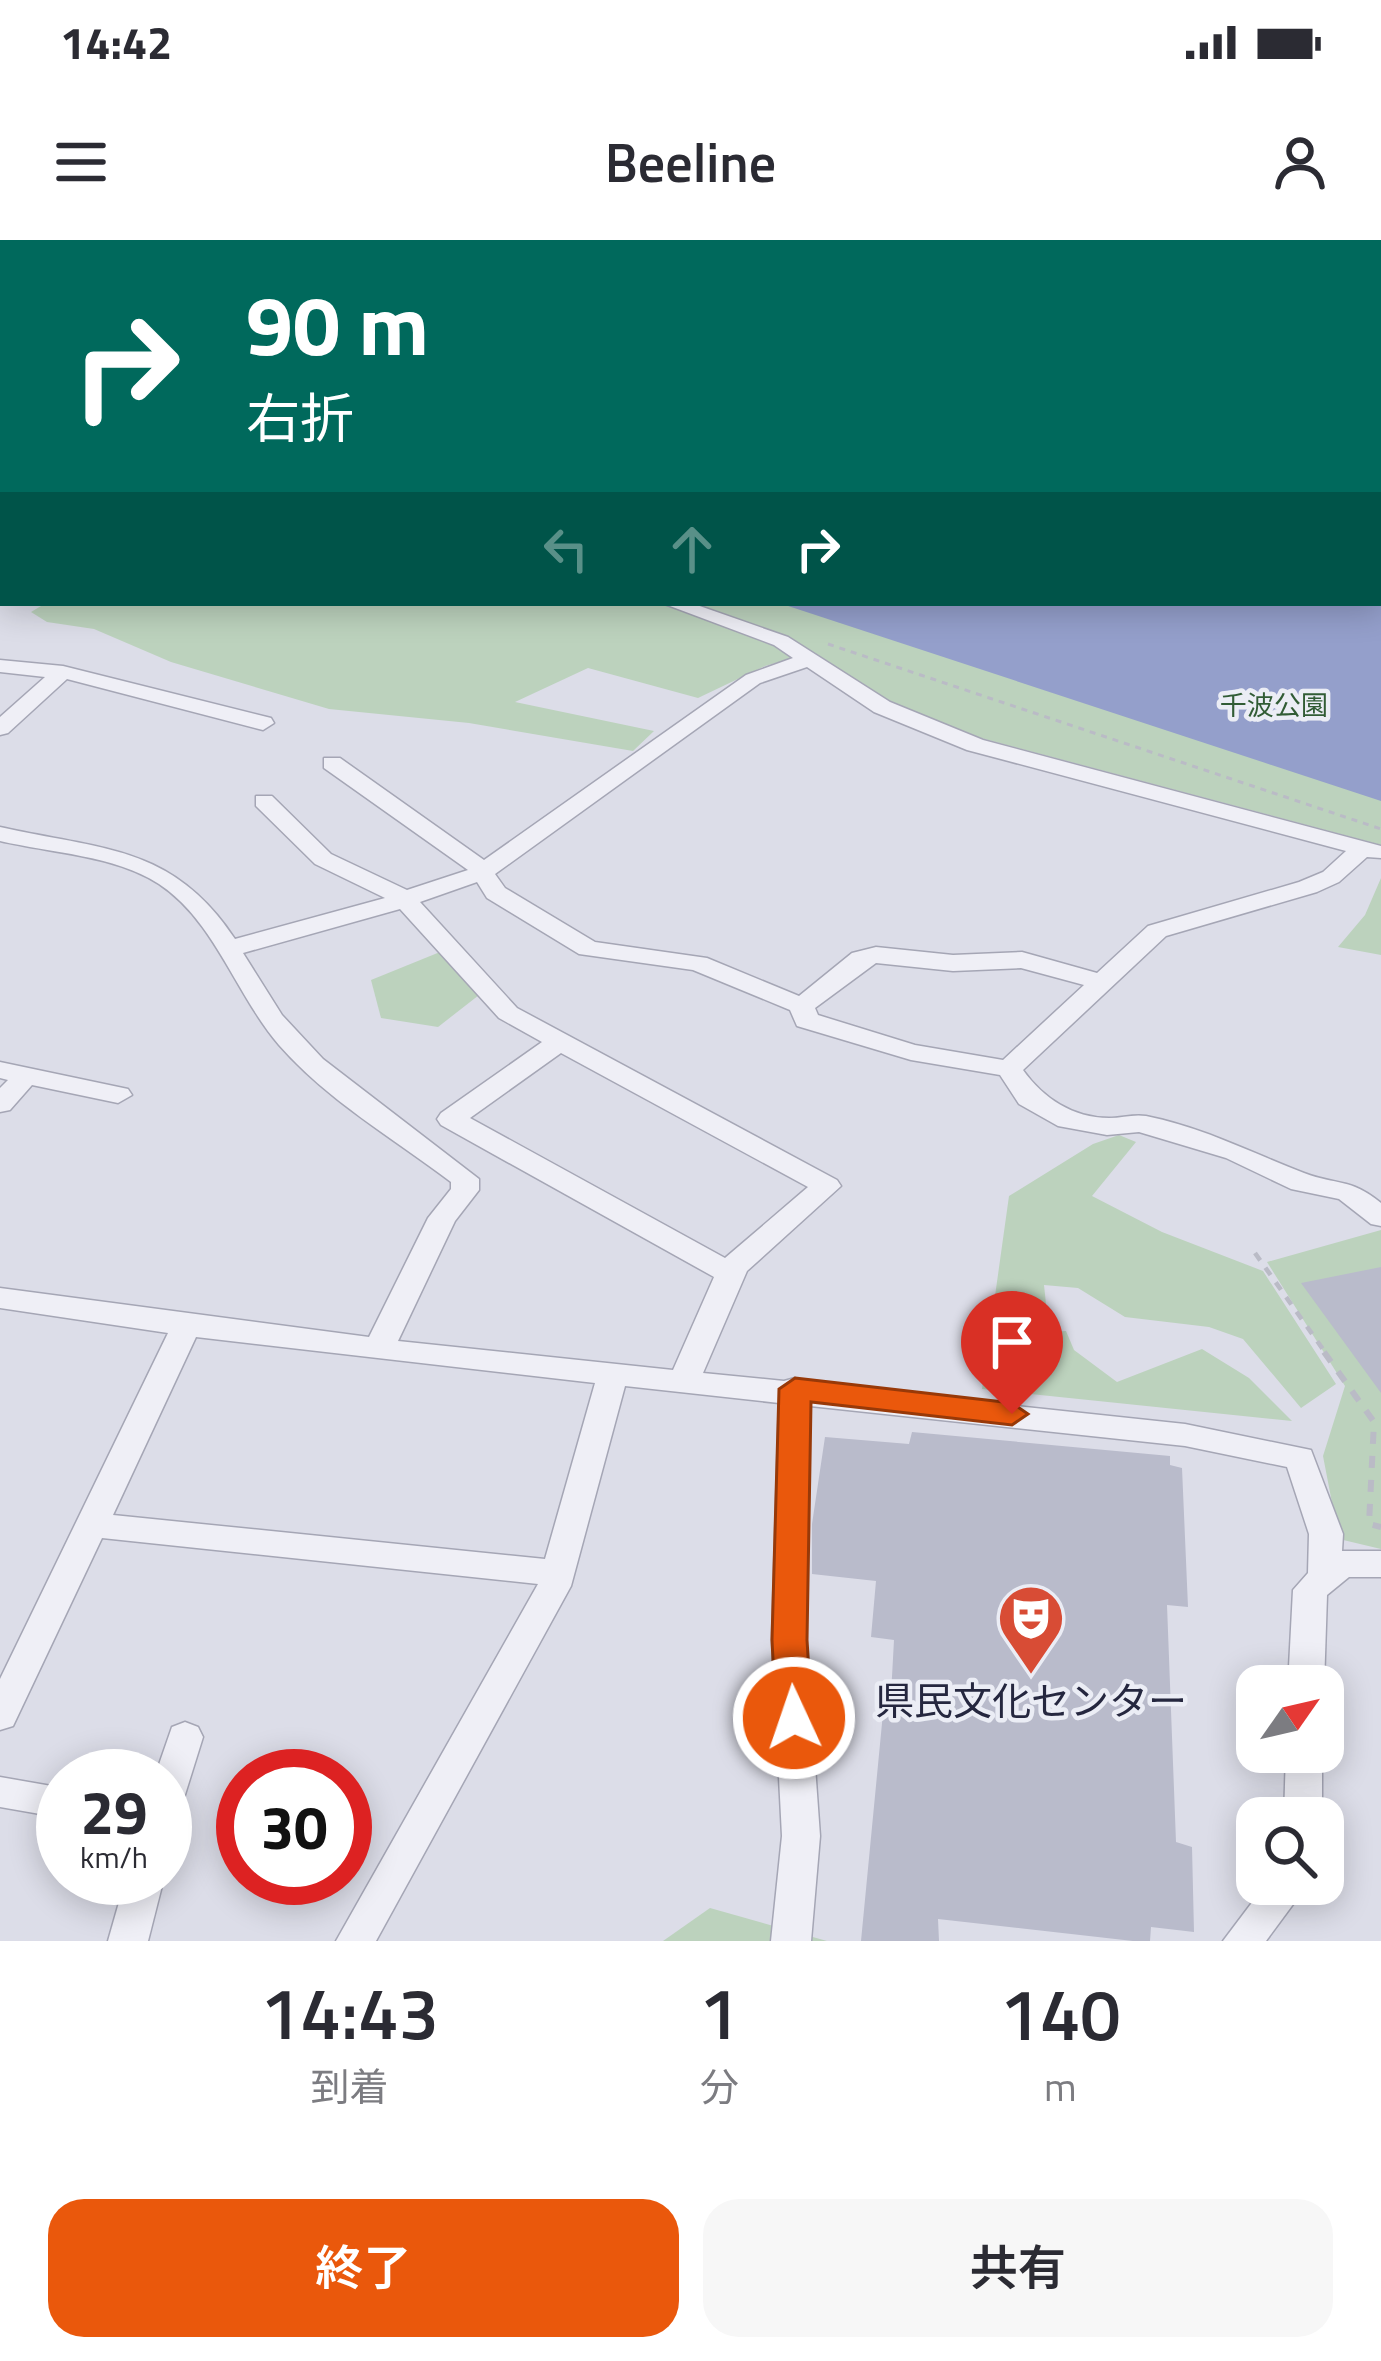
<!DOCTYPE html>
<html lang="ja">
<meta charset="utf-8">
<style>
:root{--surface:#fff;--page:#f7f7f7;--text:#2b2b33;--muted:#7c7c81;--accent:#ea580c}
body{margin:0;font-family:"Titillium Web","Noto Sans JP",sans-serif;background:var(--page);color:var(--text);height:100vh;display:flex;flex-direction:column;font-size:45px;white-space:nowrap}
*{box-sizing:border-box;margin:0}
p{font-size:39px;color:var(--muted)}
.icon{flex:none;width:66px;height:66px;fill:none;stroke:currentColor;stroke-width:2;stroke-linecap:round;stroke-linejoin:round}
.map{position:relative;height:1701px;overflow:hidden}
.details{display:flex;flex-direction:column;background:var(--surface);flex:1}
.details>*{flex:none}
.banner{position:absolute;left:0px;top:0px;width:1383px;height:366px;box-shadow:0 6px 30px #0003;background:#00695c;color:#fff;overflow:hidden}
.needle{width:78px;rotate:56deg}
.fabs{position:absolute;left:1236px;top:1425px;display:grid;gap:24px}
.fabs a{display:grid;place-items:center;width:108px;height:108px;border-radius:24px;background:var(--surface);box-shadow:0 6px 30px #0003;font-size:60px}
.speed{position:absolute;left:36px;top:1509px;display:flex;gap:24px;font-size:60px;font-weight:700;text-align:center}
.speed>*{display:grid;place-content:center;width:156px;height:156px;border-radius:50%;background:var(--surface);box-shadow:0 6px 30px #0003;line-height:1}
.speed small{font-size:30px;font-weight:400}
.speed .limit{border:18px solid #d22;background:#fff;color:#111}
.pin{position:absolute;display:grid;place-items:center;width:102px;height:102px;color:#fff;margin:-123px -51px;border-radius:50% 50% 50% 0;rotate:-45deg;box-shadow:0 0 12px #0007}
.pin .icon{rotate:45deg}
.me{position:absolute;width:132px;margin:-66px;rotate:357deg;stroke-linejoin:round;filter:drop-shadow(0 0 9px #0008)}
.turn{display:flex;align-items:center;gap:42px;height:252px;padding:0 48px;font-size:54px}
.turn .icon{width:156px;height:156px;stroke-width:2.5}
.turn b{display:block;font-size:84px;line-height:102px}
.lanes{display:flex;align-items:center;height:114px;padding:0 48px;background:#0003;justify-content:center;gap:60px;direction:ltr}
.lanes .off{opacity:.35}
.eta{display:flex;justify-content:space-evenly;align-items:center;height:204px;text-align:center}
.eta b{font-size:72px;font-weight:600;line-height:84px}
.cta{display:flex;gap:24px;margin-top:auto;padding:24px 48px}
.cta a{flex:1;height:138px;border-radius:36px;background:var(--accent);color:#fff;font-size:48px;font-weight:600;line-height:138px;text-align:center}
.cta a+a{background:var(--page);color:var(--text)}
.status{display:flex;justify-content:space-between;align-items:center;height:84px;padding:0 60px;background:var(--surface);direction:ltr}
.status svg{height:33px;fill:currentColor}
header{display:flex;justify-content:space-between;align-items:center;height:156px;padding:0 48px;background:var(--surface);font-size:54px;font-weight:600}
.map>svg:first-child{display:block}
.green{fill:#bcd2bd}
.water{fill:#949fcb}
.building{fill:#b9bbcb}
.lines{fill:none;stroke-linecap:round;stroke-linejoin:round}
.minor-casing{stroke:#a5a6b5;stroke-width:3}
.path-far2{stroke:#babbc6;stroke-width:3;stroke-dasharray:6 6;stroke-linecap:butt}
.path-far1{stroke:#babbc6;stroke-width:4.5;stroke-dasharray:9 9;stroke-linecap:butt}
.path{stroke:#babbc6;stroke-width:6;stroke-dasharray:12 12;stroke-linecap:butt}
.minor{fill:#efeff6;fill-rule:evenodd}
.route{fill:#ea580c;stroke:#983908;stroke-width:3}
.labels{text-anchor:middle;stroke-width:9;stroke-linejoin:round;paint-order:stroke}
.far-park-label{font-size:27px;fill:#315c35;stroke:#ebedf5}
.near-poi-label{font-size:39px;fill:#25273f;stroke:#ebedf5}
</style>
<div class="status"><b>14:42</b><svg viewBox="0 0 49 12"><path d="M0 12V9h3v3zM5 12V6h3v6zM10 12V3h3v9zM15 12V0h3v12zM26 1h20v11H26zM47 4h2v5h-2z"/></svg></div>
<header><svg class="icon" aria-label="menu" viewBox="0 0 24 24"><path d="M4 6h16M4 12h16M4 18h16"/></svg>Beeline<svg class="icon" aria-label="person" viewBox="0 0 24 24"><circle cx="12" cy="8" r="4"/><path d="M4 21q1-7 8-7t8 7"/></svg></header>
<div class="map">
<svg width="1381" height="1701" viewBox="0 0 1381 1701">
<rect width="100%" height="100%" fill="#dcdde8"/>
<g class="green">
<path d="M0 0H1381V605L977 497 887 461 810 413 765 426 698 458 588 428 515 462 654 491 633 511 469 483 329 469 171 422 94 389 47 382 31 372 46 363H1380V3H3V165Z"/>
<path d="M1381 638V715L1338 707 1365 675Z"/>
<path d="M440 712 479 755 438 787 381 778 371 740Z"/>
<path d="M1119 895 1136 902 1092 956 1162 992 1263 1031 1336 1144 1301 1168 1243 1099 1209 1087 1125 1077 1078 1048 1044 1045 1049 1092 1066 1091 1074 1110 1117 1142 1202 1109 1249 1138 1292 1181 982 1149 1009 956 1093 904Z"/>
<path d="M1381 990V1309L1339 1299 1323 1216 1345 1146 1267 1022Z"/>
<path d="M710 1668 827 1701H663Z"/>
</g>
<g class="water">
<path d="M223 0H1237L1244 3H224Z"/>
<path d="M1381 62V561L779 363H1380Z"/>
</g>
<g class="building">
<path d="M1381 1027V1153L1301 1043Z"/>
<path d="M912 1192 1170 1216V1225L1182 1228 1188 1367 1167 1365 1176 1602 1192 1607 1194 1692 1151 1687 1150 1701H1133L938 1679 939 1701H861L883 1473H890L894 1400 871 1397 876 1341 812 1334V1284L825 1197 909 1204Z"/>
</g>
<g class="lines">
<g class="minor-casing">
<g id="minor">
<path d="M149 0H163L164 3H148Z"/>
<path d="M662 363H691L788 397 890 462 983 500 1381 606V618L1367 617 1339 642 1317 652 1166 696 1023 830C1043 858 1073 878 1109 878 1122 878 1133 874 1146 876 1202 887 1252 913 1304 933 1338 946 1349 937 1381 963V986L1371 984 1339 959 1291 949 1226 918 1139 892 1107 895 1058 886 1019 864 1000 835 911 820 797 786 790 770 693 730 579 714 487 658 477 642 420 662 517 768 837 940 841 946 747 1031 703 1133 784 1141 795 1138 808 1144 1185 1184 1311 1210 1343 1294 1342 1311H1381V1337H1349L1327 1355 1324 1446H1288L1293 1350 1308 1333 1309 1294 1287 1227 1185 1206 810 1166 806 1400 820 1596 811 1701H771L782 1596 772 1400 779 1163 625 1146 571 1346 376 1701H336L538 1344 102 1298 13 1486 0 1490V1439L168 1093 0 1068V1048L369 1097 428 978 451 949V942C393 898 327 860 279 805 236 755 215 681 159 644 114 615 51 613 0 601V587C101 610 172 604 235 699L385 658 315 624 256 566V556H272L331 614 407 650 468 630 324 528V518H340L484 620 746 435 793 418 774 405ZM807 427 874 472 967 510 1346 611 1323 632 1299 642 1148 686 1097 733 1022 712 953 715 876 707 852 713 799 756 707 718 595 702 505 648 495 634 760 443ZM400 669 499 778 542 802 441 873 437 879 441 885 714 1037 673 1130 398 1101 455 981 479 950V939L323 819 282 775 243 713ZM876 723 953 731 1021 728 1084 745 1003 820 915 805 818 775 815 768ZM561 813 808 947 725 1018 470 878ZM196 1097 595 1143 545 1319 113 1275Z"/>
<path d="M0 420 63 426 271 478 274 483 263 490 67 439 8 493 0 495V477L45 437 0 432Z"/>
<path d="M0 822 128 849 132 855 118 863 32 845 10 870 0 872V848L8 840 0 838Z"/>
<path d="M185 1482 198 1487 203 1497 178 1577 165 1581V1536H155L172 1487Z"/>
<path d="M1286 1512H1322V1578H1284Z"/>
<path d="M0 1537 63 1548V1578L0 1567Z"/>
<path d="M126 1638H164L148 1701H108Z"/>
<path d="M1266 1644H1308L1266 1701H1223Z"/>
</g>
</g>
<g class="path-far2">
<path d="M1254 0 1261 3"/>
<path d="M1375 0 1381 3"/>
<path d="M828 404 1381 589"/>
</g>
<path class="path-far1" d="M1255 1013 1327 1115"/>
<path class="path" d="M1324 1112 1374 1182 1369 1284 1381 1287"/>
<use href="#minor" class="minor"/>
</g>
<path class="route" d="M795 1138 1012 1163 1028 1174 1012 1185 811 1162 807 1400 812 1478 807 1489 794 1493 781 1489 776 1478 772 1400 779 1149Z"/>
<defs>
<g id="theatre-pin" transform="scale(3.45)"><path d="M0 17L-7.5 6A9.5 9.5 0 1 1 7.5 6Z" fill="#d84c35" stroke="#ebedf5"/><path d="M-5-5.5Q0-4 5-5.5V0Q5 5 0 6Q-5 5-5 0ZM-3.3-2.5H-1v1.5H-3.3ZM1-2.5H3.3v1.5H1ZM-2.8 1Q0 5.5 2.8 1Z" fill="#fff"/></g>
</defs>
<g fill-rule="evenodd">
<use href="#theatre-pin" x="1031" y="1378"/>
</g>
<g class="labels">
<g class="far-park-label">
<text x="1274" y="475">千波公園</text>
</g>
<g class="near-poi-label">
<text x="1031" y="1475">県民文化センター</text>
</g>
</g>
</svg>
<div class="fabs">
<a><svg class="needle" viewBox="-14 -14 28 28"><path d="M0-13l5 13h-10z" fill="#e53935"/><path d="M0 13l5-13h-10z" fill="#7c7c81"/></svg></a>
<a><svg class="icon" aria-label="search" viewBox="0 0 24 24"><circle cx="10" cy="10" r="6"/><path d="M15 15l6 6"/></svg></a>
</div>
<div class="speed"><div>29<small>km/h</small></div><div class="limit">30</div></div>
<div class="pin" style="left:1012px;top:1174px;background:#d93025"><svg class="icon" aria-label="arrive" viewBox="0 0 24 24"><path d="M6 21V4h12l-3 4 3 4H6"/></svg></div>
<svg class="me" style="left:794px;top:1478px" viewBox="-20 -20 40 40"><circle r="17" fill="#ea580c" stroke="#fff" stroke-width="3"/><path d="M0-11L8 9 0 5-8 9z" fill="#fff"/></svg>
<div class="banner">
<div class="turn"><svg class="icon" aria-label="right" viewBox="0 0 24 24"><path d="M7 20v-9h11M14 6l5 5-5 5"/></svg><div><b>90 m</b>右折</div></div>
<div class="lanes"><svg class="icon off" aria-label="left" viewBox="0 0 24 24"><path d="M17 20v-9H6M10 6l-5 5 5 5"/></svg><svg class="icon off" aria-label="ahead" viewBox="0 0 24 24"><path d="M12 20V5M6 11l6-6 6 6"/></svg><svg class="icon" aria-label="right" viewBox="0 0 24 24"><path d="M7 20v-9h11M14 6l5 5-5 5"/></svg></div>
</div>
</div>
<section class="details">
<div class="eta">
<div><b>14:43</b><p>到着</p></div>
<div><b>1</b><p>分</p></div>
<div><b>140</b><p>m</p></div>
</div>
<div class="cta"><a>終了</a><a>共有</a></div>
</section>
